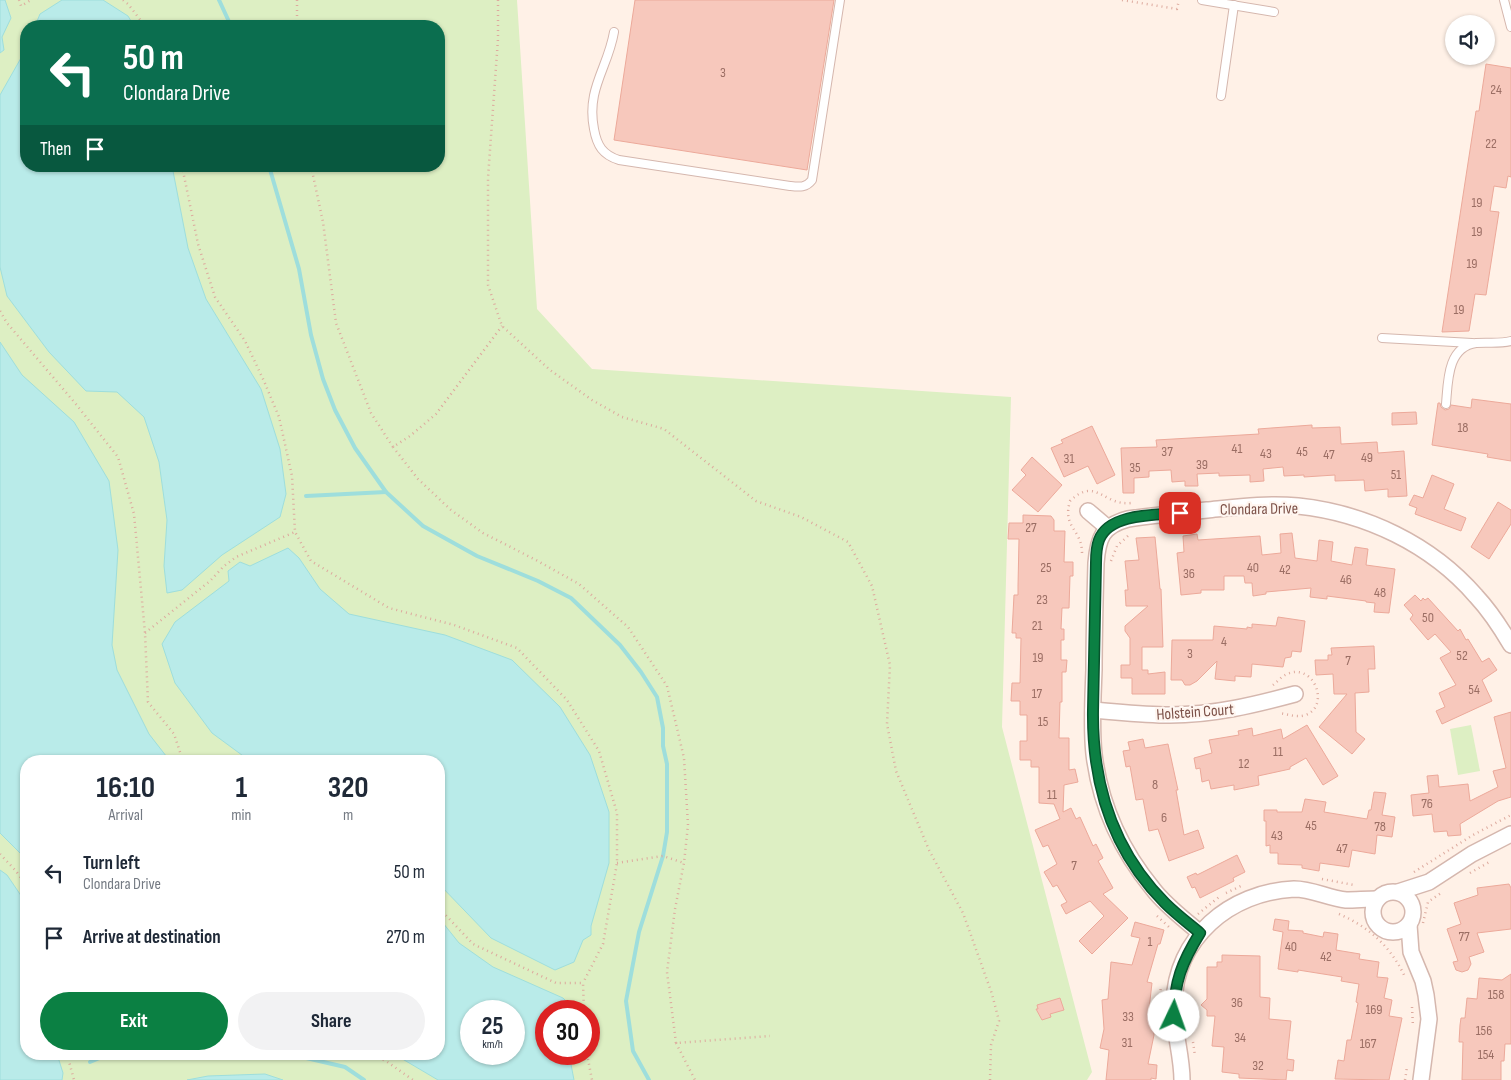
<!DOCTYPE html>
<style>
:root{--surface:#fff;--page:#f2f2f3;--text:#1f2937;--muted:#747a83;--accent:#0b8043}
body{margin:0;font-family:"Sofia Sans Condensed",sans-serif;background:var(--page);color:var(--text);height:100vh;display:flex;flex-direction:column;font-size:19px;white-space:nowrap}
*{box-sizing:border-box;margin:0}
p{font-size:16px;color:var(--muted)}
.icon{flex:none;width:28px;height:28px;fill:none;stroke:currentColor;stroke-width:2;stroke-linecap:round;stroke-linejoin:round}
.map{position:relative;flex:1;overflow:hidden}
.details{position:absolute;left:20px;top:755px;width:425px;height:305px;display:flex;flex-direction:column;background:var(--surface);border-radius:20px;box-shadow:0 1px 4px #0004}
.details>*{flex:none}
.banner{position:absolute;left:20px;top:20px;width:425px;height:152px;border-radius:20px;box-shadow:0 1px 4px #0004;background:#0b6e4f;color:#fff;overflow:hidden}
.tools{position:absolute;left:1445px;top:15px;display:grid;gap:10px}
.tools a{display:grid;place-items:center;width:50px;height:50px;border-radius:50%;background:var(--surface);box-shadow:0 1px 4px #0004;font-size:25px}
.speed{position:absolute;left:460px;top:1000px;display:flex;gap:10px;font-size:25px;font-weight:700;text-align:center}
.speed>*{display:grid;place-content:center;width:65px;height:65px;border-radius:50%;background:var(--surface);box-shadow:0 1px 4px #0004;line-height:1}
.speed small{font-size:12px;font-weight:400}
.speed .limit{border:8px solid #d22;background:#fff;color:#111}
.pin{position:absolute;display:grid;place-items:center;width:42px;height:42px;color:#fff;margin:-21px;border-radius:10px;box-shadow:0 2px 8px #0006}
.me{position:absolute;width:55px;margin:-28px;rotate:3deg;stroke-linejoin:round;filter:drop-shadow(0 0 4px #0008)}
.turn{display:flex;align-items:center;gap:18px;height:105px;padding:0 20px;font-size:22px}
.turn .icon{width:65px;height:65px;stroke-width:2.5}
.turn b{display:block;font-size:35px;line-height:42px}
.then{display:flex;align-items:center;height:48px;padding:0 20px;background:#0003;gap:10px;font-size:19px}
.eta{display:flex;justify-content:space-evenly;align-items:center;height:85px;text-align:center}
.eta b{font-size:30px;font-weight:700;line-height:35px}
.cta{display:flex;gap:10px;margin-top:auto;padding:10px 20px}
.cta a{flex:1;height:58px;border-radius:30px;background:var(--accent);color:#fff;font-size:20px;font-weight:700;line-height:58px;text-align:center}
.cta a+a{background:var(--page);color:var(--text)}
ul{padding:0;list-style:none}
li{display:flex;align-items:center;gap:15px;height:65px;padding:0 20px}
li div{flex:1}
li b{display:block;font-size:19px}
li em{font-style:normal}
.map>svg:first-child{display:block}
.green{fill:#ddefc3;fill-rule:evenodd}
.water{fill:#b9ebe9;stroke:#9ededc;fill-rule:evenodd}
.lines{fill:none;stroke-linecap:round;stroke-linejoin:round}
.stream{stroke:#9ededc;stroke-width:4}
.building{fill:#f7c8bc;stroke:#eca99a}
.service-casing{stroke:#d5b7ae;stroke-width:10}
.minor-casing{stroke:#d5b7ae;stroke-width:18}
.path{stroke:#ddaa9e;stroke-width:2.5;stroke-dasharray:1 4;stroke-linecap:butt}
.service{stroke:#fff;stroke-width:8}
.minor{stroke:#fff;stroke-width:15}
.route-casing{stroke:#07532c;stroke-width:12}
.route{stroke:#0b8043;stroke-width:9}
.labels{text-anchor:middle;stroke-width:4.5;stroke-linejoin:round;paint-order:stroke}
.number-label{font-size:14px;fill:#9b6e64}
.street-label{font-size:16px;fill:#7c5047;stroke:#fff6f0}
</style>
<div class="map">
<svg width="1511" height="1080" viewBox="0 0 1511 1080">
<rect width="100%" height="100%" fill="#fff1e7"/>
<g class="green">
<path d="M0 0H517L537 309 592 369 1011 397 1002 727 1092 1072 1087 1080H0ZM26 26H439V166H26ZM26 761H439V1054H26ZM471 1011H514V1054H471ZM546 1011H589V1054H546Z"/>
<path d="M1471 725 1480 771 1458 775 1450 729Z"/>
</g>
<g class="water">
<path d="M0 0H5L11 18 2 37 4 50 0 53Z"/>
<path d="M62 0H103L128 16 134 26H35L40 14Z"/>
<path d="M26 46V166H172L188 248 206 299 261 389 280 449 286 494 280 517 222 555 182 590 167 593 164 566 167 520 159 462 144 417 117 392 86 391 49 352 7 296 0 267V95L21 58Z"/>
<path d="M0 342 22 375 74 422 109 481 118 550 112 645 117 670 149 734 170 761H26V859L0 833Z"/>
<path d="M288 548 299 558 320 589 349 614 445 635 512 660 560 707 590 755 609 812V863L591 926V935L583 940 574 962 555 970 491 938 439 884V761H250L212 733 175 683 162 644 175 622 229 581 228 571 240 562 250 566Z"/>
<path d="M0 870 7 875 26 903V1054H57L63 1073 62 1080H0Z"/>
<path d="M439 918 459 943 493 967 563 998 571 1006V1011H546V1054H569L574 1080H438L394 1054H439ZM514 1011V1054H471V1011Z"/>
<path d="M265 1074 283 1080H187L208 1076Z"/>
</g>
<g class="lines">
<g class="stream">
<path d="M219 0 231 26"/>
<path d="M269 166 299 269 311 335 323 379 335 410 355 448 386 492 423 526 477 556 538 581 571 598 620 645 641 672 657 697 663 728V746L667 764V832L663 856 639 932 626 1001 633 1051 649 1080"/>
<path d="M306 496 386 492"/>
<path d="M289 1054 345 1067 364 1080"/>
<path d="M90 1062 109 1054"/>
</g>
</g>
<g class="building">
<path d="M635 0H834L807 170 614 140Z"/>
<path d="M1486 64 1511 68V177L1508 176 1506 188 1494 186 1490 211 1499 212 1486 295 1475 294 1469 331 1442 332 1476 111H1479Z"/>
<path d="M1472 399 1511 404V461L1487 457 1488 454 1432 445 1438 403H1440L1441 407 1445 410 1449 409 1451 405 1471 408Z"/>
<path d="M1416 412 1417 424 1392 425V413Z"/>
<path d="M1312 425V428L1340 427 1341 444 1377 442 1378 453 1404 451 1407 496 1388 497V489L1365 491 1364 480 1335 481V475L1304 477V475L1284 476 1283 467 1263 469 1264 481 1250 482V475L1219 476V473L1197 474 1198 486H1185V481L1172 482 1171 470 1149 471V477L1134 478V493H1123L1121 448 1157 447 1156 440 1259 434 1258 429Z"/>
<path d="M1092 426 1115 475 1097 484 1088 466 1064 477 1051 448 1063 443 1061 440Z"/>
<path d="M1032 457 1062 485 1038 512 1012 490 1026 475 1021 470Z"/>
<path d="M1432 475 1454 484 1444 509 1466 518 1461 531 1415 514 1417 508 1409 505 1414 495 1423 498Z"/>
<path d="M1498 502 1511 510V524L1489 559 1471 547Z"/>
<path d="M1023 515 1051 516 1054 520V531H1065L1064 562H1073V576H1070L1069 608H1062L1061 629H1064V640H1061V660H1067L1066 672H1062V702H1060L1059 738H1069V770L1075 769 1078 782 1064 785 1063 812 1071 808 1076 819 1080 817 1093 846 1096 844 1103 858 1098 861 1113 888 1103 894 1128 918 1092 954 1079 941 1104 916 1090 901 1066 914 1061 905 1067 902 1057 885 1053 887 1044 872 1057 864 1048 845 1043 847 1035 830 1060 819 1054 804 1039 803V767H1031V760H1020V741H1027V715H1020V701H1011L1012 683H1020L1021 638H1016V633H1012L1014 595H1018V586L1019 539H1008L1009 523H1023Z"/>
<path d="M1292 533 1295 558 1317 561 1319 540 1333 542 1331 561 1352 565 1355 547 1368 549 1366 565 1395 569 1389 613 1374 612 1375 603 1366 602V601L1327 596V599L1310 597 1311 588 1266 592V594L1253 596 1252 583H1245L1244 576H1224V590H1201V593L1181 595 1177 553 1184 552 1183 536 1197 534 1198 540 1260 536 1262 555 1281 553 1280 534Z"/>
<path d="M1155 537 1160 589H1161L1163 647H1142V670H1148V674L1165 672V694H1132V678H1121V665H1130V638L1125 631V626L1148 606H1126L1125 590H1128L1125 561 1139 560 1136 538Z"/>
<path d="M1415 595 1421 601 1423 598 1425 600 1428 598 1458 631 1460 629 1466 640 1468 639 1482 662 1489 658 1497 670 1482 680 1492 701 1442 724 1436 711 1445 707 1439 693 1456 685 1440 658 1451 652 1435 634 1428 640 1410 619 1413 615 1404 605Z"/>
<path d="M1278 617 1305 621 1301 652 1292 651 1291 657 1285 658 1283 667 1252 664 1251 677 1235 676V681L1215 679 1217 661 1197 681 1190 685H1185L1182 680H1171L1172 640H1213L1214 626 1247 629V627L1252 628V624L1276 626Z"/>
<path d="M1374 646 1375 669H1368L1369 692 1355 693 1356 732 1365 739 1352 754 1319 727 1347 694H1334L1333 674 1316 675 1315 660H1328V655H1332L1331 648Z"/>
<path d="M1511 712V797L1498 801 1460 824 1461 835 1448 836 1447 831 1434 832 1432 814 1413 816 1411 795 1429 793 1427 776 1438 775 1439 787 1468 784 1470 801 1498 787 1493 771 1506 768 1494 717Z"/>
<path d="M1307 725 1338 776 1323 785 1306 758 1290 767V769L1258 776 1259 785 1234 790V785L1211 789 1209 780 1202 782 1200 768 1196 769 1194 758 1212 753 1209 740 1239 735 1238 731 1252 728 1253 736 1281 729 1283 739Z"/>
<path d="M1143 739 1145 748 1168 744 1178 790H1176L1184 835 1198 830 1204 848 1169 861 1158 829 1149 831 1143 799 1136 800 1130 766 1126 767 1123 751 1130 750 1128 742Z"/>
<path d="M1374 792 1386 793 1382 815 1395 817 1392 837 1377 835 1375 854 1352 850 1349 867 1320 863 1319 871 1302 868V865L1278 864V853H1270V845L1266 846V821H1264V810H1277V812H1302L1305 799 1326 802 1324 812 1367 819 1369 810H1371Z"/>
<path d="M1237 855 1245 872 1233 878 1234 881 1200 898 1195 887 1192 888 1187 877 1196 873 1197 875Z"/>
<path d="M1509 884 1511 888V929L1477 933 1484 952 1469 957 1471 964 1468 970 1462 972 1456 970 1453 962 1458 961 1447 929 1461 924 1454 903 1478 895 1477 888Z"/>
<path d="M1275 919 1289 921 1288 930 1303 931V933L1323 937 1324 932 1338 934 1336 950 1360 954 1359 959 1379 962 1377 977 1388 978 1384 998 1392 1000 1389 1016 1402 1018 1389 1080 1335 1079 1338 1060 1344 1061 1347 1040H1351L1358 1003 1356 1002 1359 984 1341 981 1342 977 1298 970V972L1278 969 1283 932 1273 930Z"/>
<path d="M1135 922 1164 930 1160 944H1158L1147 982 1152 983 1149 1009H1152L1154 1035 1148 1064 1157 1065 1156 1079 1151 1078V1080H1106L1109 1050 1100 1048 1104 1029 1102 1000 1108 999 1111 962 1132 965 1140 938 1131 936Z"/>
<path d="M1222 955 1260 956V997L1270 998 1269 1019 1291 1021 1287 1059 1294 1060 1293 1071 1287 1070 1286 1080 1239 1078V1074L1222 1072 1224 1047 1212 1046 1215 1016H1207V1010L1201 1005 1207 999V967H1217V962H1222Z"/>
<path d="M1511 974V1044H1505L1504 1061H1501V1080H1462L1463 1042H1459L1460 1025 1461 1018H1465L1467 998 1477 999 1479 978 1502 980Z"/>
<path d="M1060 998 1064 1010 1050 1014 1051 1017 1042 1020 1036 1009H1038L1037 1005Z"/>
</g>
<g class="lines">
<g class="service-casing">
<g id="service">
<path d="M1202 0 1274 12"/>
<path d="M1504 0 1511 27"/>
<path d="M614 32C608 68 586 89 594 129 597 146 603 155 619 160L790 186C799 187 806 188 812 180L840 0"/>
<path d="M1221 96 1234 5"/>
<path d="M1382 338 1472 343"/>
<path d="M1446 404C1448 382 1447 347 1476 343 1488 342 1499 344 1511 341"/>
</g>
</g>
<g class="minor-casing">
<g id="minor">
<path d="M1088 511 1108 528"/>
<path d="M1093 710C1119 712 1144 715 1170 715 1213 715 1254 705 1295 694"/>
<circle cx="1393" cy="912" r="20"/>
<path d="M1398 892 1429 882 1472 854 1511 834"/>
<path d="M1409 925 1411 952 1423 981 1426 995 1429 1019 1421 1080"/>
<path d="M1200 933C1184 919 1166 906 1153 889 1121 850 1100 804 1094 754 1091 727 1093 698 1094 670 1094 635 1095 599 1096 563 1098 538 1102 526 1128 519 1154 515 1181 513 1207 510 1237 507 1267 503 1298 506 1365 513 1431 544 1476 596 1490 611 1501 628 1511 645"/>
<path d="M1182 1080C1182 1054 1173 1030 1174 1004 1175 938 1230 892 1294 889 1312 889 1328 898 1346 900 1356 900 1366 899 1376 899"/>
</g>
</g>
<g class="path">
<path d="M19 0 21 6 31 0"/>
<path d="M123 0 128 4 145 26"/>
<path d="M498 0V39L488 178V285L502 326 550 370 592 400 622 417 664 429 756 501 801 517 848 542 872 586 890 665 887 724 896 771 929 850 963 913 992 994 999 1021 991 1045 990 1080"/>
<path d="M1122 0 1177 9 1179 0"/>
<path d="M297 26V0"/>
<path d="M182 166 198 244 215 297 245 341 264 381 279 417 292 476 295 532 311 561 389 608 454 625 517 648 567 700 599 751 617 813V863L603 944 583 983"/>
<path d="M311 166 323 222 336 323 371 413 393 447 410 436 436 414 502 326"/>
<path d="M0 311 7 323 75 403 118 457 134 514 145 633 148 702 174 734 183 761"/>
<path d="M393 447 418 479 451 510 483 533 536 560 579 584 628 627 667 686 684 758 688 825 684 863 675 909 667 972 676 1043 770 1036"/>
<path d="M1082 553C1082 529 1062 528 1070 501 1096 476 1103 506 1131 503"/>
<path d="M1111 561 1117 546 1130 534"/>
<path d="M145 633 210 581 224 566 236 557 295 532"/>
<path d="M1273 685C1277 682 1281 677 1285 675 1313 660 1331 705 1306 715 1296 718 1288 714 1279 713"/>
<path d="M0 854 16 871 26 885"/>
<path d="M617 863 663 856 684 863"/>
<path d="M1414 872 1473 835 1511 815"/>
<path d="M1470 873 1491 861"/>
<path d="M1322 879 1354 885"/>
<path d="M1226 893 1241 886"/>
<path d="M439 908 473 944 556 983H583L584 1011"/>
<path d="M1198 914 1219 897"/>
<path d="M1339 914C1369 927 1390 946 1404 975"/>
<path d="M1157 916 1169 927"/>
<path d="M1423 923 1428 902 1441 893"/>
<path d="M1159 1005 1161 986"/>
<path d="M1412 1007 1413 1027"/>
<path d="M1193 1042 1195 1056"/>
<path d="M676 1043 695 1080"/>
<path d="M67 1054 74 1080"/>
<path d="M369 1054 386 1061 413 1080"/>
<path d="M587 1054 592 1080"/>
<path d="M1405 1080 1407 1067"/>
</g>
<use href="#service" class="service"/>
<use href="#minor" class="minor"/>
</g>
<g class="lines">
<g class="route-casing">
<path id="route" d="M1174 1016C1174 982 1182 962 1200 933 1188 923 1176 914 1165 903 1112 850 1092 782 1093 710L1096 563C1096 556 1096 548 1099 540 1109 513 1156 515 1180 513"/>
</g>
<use href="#route" class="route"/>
</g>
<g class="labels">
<g class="number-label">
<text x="723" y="77">3</text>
<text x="1496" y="94">24</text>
<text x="1491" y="148">22</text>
<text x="1477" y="207">19</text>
<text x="1477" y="236">19</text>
<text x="1472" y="268">19</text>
<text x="1459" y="314">19</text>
<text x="1463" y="432">18</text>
<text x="1237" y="453">41</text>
<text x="1167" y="456">37</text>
<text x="1302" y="456">45</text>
<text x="1266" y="458">43</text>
<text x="1329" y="459">47</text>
<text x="1367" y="462">49</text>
<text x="1069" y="463">31</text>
<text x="1202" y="469">39</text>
<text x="1135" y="472">35</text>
<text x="1396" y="479">51</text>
<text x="1031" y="532">27</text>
<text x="1046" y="572">25</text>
<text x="1253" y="572">40</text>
<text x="1285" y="574">42</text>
<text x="1189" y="578">36</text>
<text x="1346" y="584">46</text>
<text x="1380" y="597">48</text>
<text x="1042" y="604">23</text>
<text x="1428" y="622">50</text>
<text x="1037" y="630">21</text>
<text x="1224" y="646">4</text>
<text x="1190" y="658">3</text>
<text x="1462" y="660">52</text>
<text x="1038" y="662">19</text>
<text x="1348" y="665">7</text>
<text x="1474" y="694">54</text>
<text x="1037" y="698">17</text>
<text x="1043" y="726">15</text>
<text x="1278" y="756">11</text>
<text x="1244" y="768">12</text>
<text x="1155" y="789">8</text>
<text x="1052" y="799">11</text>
<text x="1427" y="808">76</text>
<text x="1164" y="822">6</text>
<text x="1311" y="830">45</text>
<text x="1380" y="831">78</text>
<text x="1277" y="840">43</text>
<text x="1342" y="853">47</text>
<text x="1074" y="870">7</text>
<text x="1464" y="941">77</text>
<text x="1150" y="946">1</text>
<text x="1291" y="951">40</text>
<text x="1326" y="961">42</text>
<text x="1496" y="999">158</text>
<text x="1237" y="1007">36</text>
<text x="1374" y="1014">169</text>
<text x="1128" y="1021">33</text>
<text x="1484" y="1035">156</text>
<text x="1240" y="1042">34</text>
<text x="1127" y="1047">31</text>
<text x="1368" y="1048">167</text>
<text x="1486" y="1059">154</text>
<text x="1258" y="1070">32</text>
</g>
<g class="street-label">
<text transform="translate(1259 508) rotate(-1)" y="6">Clondara Drive</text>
<text transform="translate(1195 711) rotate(-4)" y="6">Holstein Court</text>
</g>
</g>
</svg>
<div class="tools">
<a><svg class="icon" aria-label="sound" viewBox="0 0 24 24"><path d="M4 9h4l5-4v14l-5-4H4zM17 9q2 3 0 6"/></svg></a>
</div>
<div class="speed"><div>25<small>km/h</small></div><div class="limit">30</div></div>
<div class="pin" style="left:1180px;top:513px;background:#d93025"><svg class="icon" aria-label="arrive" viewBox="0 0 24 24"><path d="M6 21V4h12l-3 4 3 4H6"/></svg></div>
<svg class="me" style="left:1174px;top:1016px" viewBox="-20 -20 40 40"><circle r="19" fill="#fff"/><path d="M0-13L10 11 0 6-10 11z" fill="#0b8043"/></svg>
<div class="banner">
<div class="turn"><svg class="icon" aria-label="left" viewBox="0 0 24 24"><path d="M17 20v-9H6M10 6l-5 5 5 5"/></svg><div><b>50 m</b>Clondara Drive</div></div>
<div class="then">Then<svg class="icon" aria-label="arrive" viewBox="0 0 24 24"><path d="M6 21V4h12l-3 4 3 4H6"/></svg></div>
</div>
<section class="details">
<div class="eta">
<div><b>16:10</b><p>Arrival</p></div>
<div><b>1</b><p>min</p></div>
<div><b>320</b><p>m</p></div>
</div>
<ul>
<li><svg class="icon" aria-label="left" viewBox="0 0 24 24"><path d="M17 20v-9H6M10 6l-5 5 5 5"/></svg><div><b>Turn left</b><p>Clondara Drive</p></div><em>50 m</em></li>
<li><svg class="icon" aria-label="arrive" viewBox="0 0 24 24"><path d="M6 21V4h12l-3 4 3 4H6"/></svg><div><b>Arrive at destination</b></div><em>270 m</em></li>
</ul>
<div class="cta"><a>Exit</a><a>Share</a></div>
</section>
</div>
